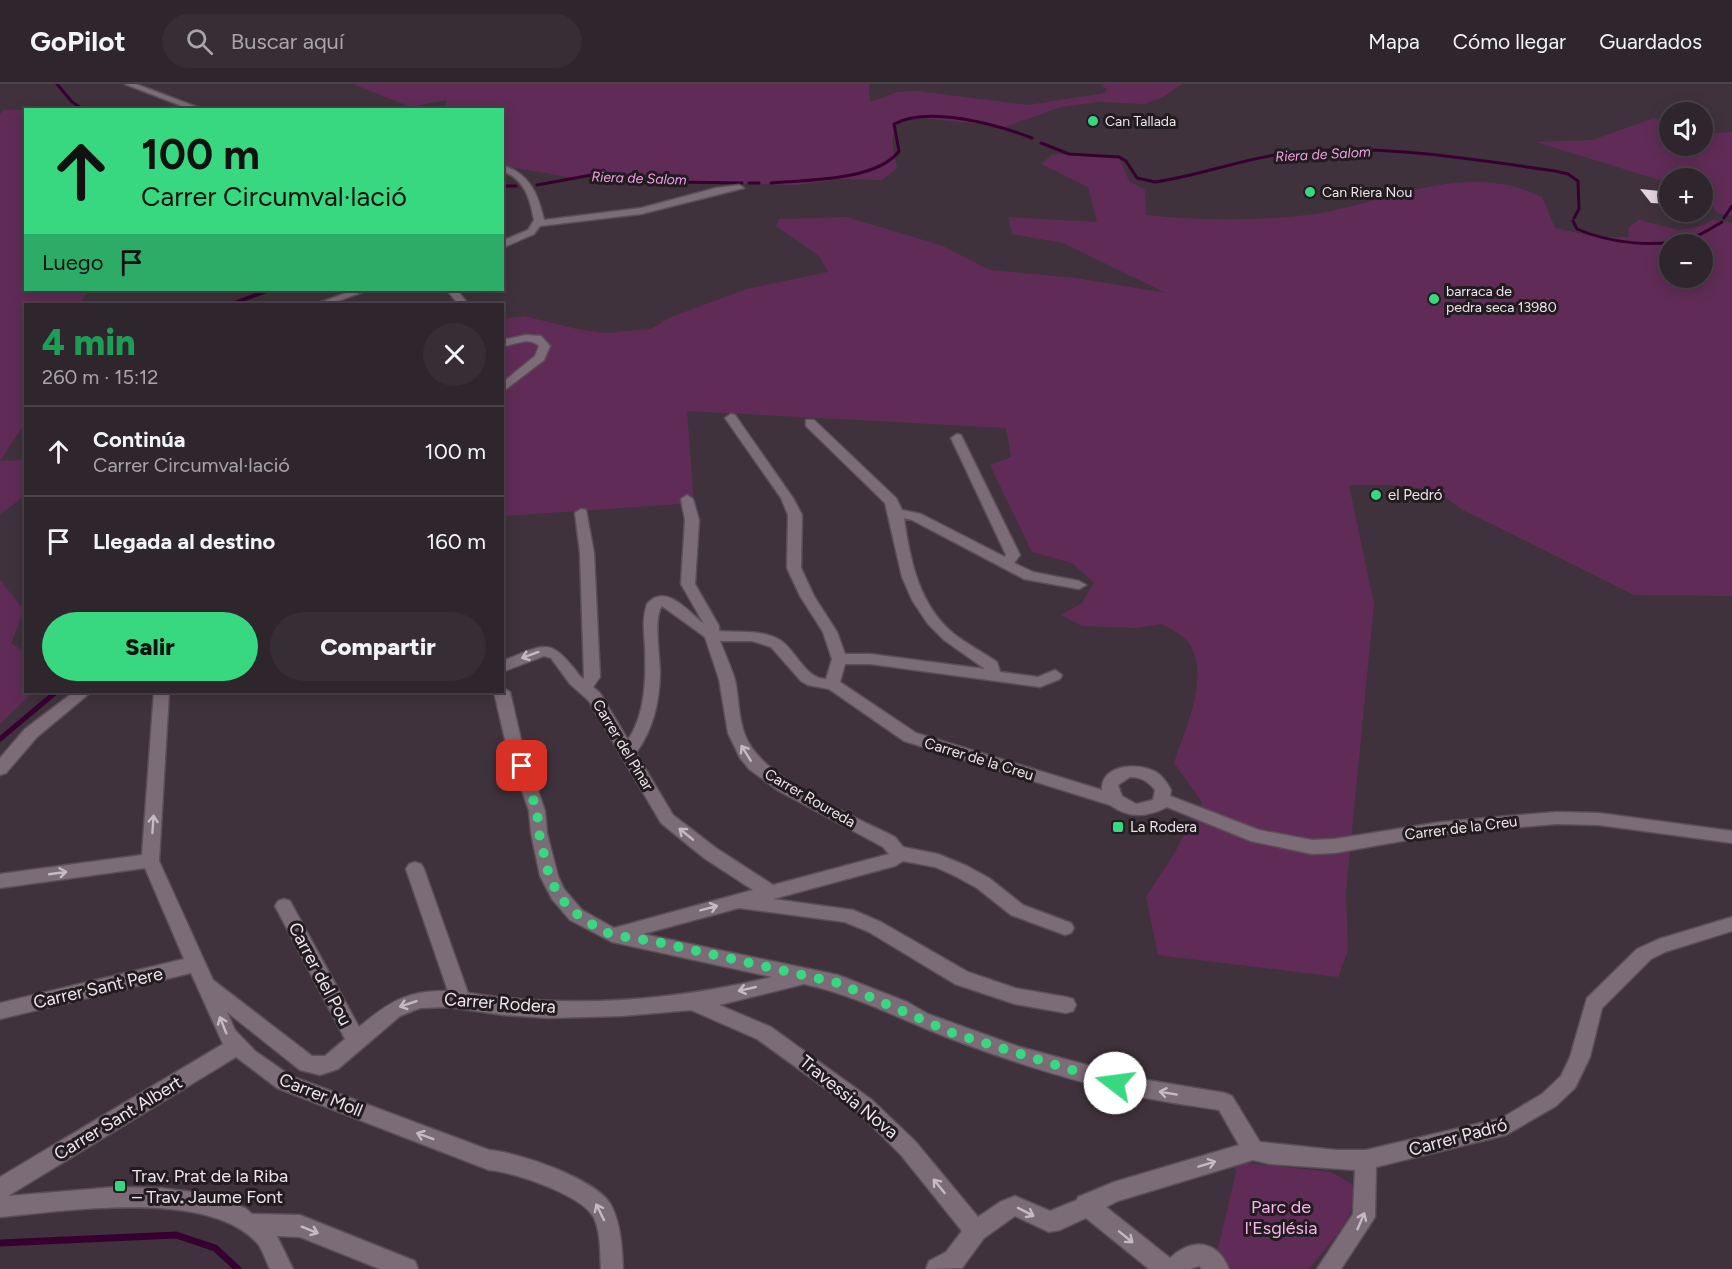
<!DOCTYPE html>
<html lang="es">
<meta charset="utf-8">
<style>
:root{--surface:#2f262d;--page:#372e35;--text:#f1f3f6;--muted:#a7a5aa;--line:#4a4349;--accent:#38d880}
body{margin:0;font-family:Figtree,sans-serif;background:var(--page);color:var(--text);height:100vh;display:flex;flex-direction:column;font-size:22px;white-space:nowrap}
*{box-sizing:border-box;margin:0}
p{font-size:20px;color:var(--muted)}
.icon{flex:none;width:33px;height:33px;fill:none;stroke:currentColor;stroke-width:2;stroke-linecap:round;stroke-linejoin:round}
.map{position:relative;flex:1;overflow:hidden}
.panel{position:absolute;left:24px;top:219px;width:480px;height:390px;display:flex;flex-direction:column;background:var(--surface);border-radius:0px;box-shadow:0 3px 15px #0003,0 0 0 2px var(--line)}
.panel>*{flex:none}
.top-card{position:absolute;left:24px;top:24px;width:480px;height:183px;border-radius:0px;box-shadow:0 3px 15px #0003,0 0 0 2px var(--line);background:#38d880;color:#111;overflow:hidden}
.buttons{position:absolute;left:1659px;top:18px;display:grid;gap:12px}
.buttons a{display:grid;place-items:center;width:54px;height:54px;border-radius:50%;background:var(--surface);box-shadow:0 3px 15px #0003,0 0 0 2px var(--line);font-size:30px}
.pin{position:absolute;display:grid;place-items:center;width:51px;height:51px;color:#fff;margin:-26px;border-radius:12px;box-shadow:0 3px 9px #0006}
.me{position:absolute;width:66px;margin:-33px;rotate:285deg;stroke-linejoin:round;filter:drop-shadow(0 0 4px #0008)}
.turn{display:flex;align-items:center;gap:21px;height:126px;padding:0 18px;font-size:27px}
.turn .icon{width:78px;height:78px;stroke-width:2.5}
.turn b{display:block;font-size:42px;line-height:51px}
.then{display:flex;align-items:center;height:57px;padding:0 18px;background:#0003;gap:12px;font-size:22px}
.round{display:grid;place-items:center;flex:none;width:63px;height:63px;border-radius:32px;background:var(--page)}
.headline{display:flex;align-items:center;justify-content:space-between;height:102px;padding:0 18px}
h1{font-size:36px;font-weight:800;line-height:45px;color:#1e9e55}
.button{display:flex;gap:12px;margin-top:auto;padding:12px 18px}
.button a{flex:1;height:69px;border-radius:36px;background:var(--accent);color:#111;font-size:24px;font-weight:800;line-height:69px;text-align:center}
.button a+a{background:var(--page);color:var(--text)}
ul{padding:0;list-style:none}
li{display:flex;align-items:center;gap:18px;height:90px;padding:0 18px;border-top:2px solid var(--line)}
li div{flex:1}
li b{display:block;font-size:22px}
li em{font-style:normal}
header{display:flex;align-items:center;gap:36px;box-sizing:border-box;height:84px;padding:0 30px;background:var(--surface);border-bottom:2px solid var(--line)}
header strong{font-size:28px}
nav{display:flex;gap:33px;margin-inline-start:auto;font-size:21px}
.search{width:420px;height:54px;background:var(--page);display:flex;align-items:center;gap:15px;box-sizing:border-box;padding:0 21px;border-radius:33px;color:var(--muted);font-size:22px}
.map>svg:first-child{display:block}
.green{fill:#602c57;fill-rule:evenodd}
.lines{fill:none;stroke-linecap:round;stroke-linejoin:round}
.stream-far3{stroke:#370030;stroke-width:3}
.stream-far2{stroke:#370030;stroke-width:4}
.stream-far1{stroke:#370030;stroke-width:5}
.stream{stroke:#370030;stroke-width:7}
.building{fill:#e5d3e0}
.minor-casing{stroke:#5a4e57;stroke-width:3}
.minor{fill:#7c6c78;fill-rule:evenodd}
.oneway{stroke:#c5bac3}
.route{stroke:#38d880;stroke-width:10;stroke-dasharray:0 18}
.poi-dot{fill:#38d880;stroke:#221c21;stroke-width:2}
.labels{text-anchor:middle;stroke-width:6;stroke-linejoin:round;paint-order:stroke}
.far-poi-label{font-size:14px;fill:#ede4eb;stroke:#221c21;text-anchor:start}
.far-water-label{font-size:14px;font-style:italic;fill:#f59fe4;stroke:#221c21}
.poi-label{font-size:15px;fill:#ede4eb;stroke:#221c21;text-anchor:start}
.street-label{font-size:15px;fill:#ede4eb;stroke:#221c21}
.near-street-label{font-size:18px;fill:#ede4eb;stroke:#221c21}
.near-poi-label{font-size:18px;fill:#ede4eb;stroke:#221c21;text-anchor:start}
.near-park-label{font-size:18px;fill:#f7b2e9;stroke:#221c21}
</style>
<header>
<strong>GoPilot</strong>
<div class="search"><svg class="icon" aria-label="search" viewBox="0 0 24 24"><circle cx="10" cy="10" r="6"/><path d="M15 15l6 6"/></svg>Buscar aquí</div>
<nav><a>Mapa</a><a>Cómo llegar</a><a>Guardados</a></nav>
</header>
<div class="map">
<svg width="1732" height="1185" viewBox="0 0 1732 1185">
<rect width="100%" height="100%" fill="#3f323c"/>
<g class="green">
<path d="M353 0H869L870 18 898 8 917 7 1028 21 1105 9 1107 5 1101 2 1104 0H1182L1163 13 1145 20 1099 18 1061 23 1005 43 924 34 898 38C889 52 894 68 897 84L882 96 840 95 796 101 666 98 600 90 575 94 503 82 502 26 444 25 447 16 410 23Z"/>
<path d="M57 25 26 26V206H91L77 220H26L25 339 0 377V30L4 26Z"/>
<path d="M1654 34 1669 38 1670 62H1702L1703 46 1715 49 1732 48V132L1717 129 1703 109 1702 94H1670L1669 99 1536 58 1592 56Z"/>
<path d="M1058 70 1119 73 1129 97 1145 106 1146 131C1199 137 1262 137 1315 130 1392 118 1464 76 1542 113L1555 144 1597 153H1628L1629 143 1639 136 1678 146 1698 143 1713 136 1732 139V512L1634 511 1461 425 1435 406 1391 401H1349L1374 520 1346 808 1348 867 1338 893 1158 871 1146 813 1174 770 1202 718 1174 679C1185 644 1211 592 1189 559 1184 551 1170 545 1162 540L1136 544 1082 542 1061 531 1082 519 1094 499 1072 479 1032 468 990 381 1011 373 1006 344 687 327 694 419 505 432 503 435V235L524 232 577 245 605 249 651 245 671 233 747 205 828 188 819 172 776 142 779 135 847 133 943 162 990 186 1076 194 1166 209 1063 159 1012 150 1008 133 1097 138 1088 103 1041 80 1052 71ZM1670 160H1702V194H1670Z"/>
<path d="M25 376V412L0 430V377Z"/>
<path d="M0 496 24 526 11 560 25 567 26 608H33L0 640Z"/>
<path d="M1246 1079 1331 1088 1352 1100C1360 1135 1328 1159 1309 1185H1232L1217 1169 1236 1088 1234 1082Z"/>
</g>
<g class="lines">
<g class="stream-far3">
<path d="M57 0 72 18 84 26"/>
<path d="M1041 59 1069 70 1119 73 1126 77 1137 94 1155 98C1198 92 1238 76 1281 70 1372 58 1464 74 1555 87L1568 90 1578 97 1579 125 1574 134"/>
<path d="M749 99H759"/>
<path d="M771 99C806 96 877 97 899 67L894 40C928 21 998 41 1032 54"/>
<path d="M537 101 597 90 678 98 742 99"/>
<path d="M502 102H516"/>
<path d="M1724 134 1732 122"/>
<path d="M1573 137 1577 145C1609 159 1654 164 1688 155 1701 152 1711 144 1722 138"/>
</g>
<path class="stream-far2" d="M232 220 269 206"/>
<path class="stream-far1" d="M0 655 56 608"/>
<path class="stream" d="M0 1159 176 1151 215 1164 238 1185"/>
</g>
<path class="building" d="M1640 105 1670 108V120L1651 119Z"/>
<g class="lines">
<g class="minor-casing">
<g id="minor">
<path d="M125 0H136L205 26H192Z"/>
<path d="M502 81C530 90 538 110 544 136L641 124 716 104 739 101 744 104 641 130 540 142 534 150 502 164V157L528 146 534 136C530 115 525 95 502 87Z"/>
<path d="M354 206H368L330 220H316Z"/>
<path d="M447 206H457L468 220H458Z"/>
<path d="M526 251 541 252 550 262 544 276 502 308V299L535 272 539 262C529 252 515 260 502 263V256Z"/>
<path d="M731 330 735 331 793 414 802 431 801 484 814 512 837 548 845 570H870L985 585 944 556 928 540 912 516 902 493 885 419 806 342V336H814L896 414 902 426 921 430 1005 473 1006 471 951 354 957 350 961 351 1020 471 1014 479 1033 488 1079 497 1086 501 1079 505 1024 495 912 436 904 434C910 477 919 521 954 550 968 561 983 568 997 578L1000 588 1038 593 1055 586 1062 591 1060 595 1040 603 870 580H845L840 598 916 649 1102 706C1101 680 1138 678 1156 688 1163 692 1167 699 1171 706L1170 712 1259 746 1312 756 1335 755 1441 738 1556 728 1599 729 1732 747V759L1599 741 1556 740 1441 750 1335 769 1312 770 1251 757 1167 723C1146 734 1129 734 1110 721L904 657 829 605 808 601 801 597 771 563 752 557H720C725 570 731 583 735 596 739 614 738 634 745 651 762 696 852 731 895 753L903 763 938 770 967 782 989 794 1023 821 1071 839 1074 844 1071 849 1065 851 1011 831 977 804 955 792 935 783 903 777 895 782 773 815 853 826 881 838 968 888 1015 904 1066 913 1073 915 1076 921 1073 927 1066 929 1015 920 955 900 869 848 845 838 739 824 643 850 838 891 907 918 928 930 1020 963 1135 994 1225 1009 1232 1012 1260 1058 1336 1066H1366L1502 1034 1542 1010 1561 992 1570 973 1587 914 1637 865 1659 855 1732 833V847L1665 868 1651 875 1602 924 1590 973 1575 1004 1556 1022 1506 1051 1376 1083 1375 1133 1341 1185H1317L1353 1130 1355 1086 1270 1080 1253 1076 1118 1117 1106 1123 1170 1174C1191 1154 1217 1155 1229 1185H1202L1199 1182 1190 1185H1149L1086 1134 1060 1146 1049 1148 1015 1132 984 1154 962 1184 926 1185 929 1177 946 1168 962 1147 901 1071 858 1028 757 955 691 926 622 932 548 934 504 931 448 923 420 924 400 932 338 985 320 991 300 986 227 928 235 946 255 967 291 992 489 1066C517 1068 597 1095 611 1121 621 1141 622 1163 623 1185H601C600 1169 601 1149 594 1134 583 1111 513 1088 489 1086L277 1004 236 973 8 1112 116 1103 160 1104 201 1109 245 1124 252 1130 300 1131 415 1177 418 1185H380L300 1153 277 1152 293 1185H270C266 1177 263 1167 258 1160 210 1104 66 1127 0 1133V1093L223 960 191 889 0 935V919L184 875 145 784 0 804V790L142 771 154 608H169L159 777 213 896 312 972H325L345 955 275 822 278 817 284 815 290 817 359 943C389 918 407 906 448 907L406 785 409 780 415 778 421 780 424 785 468 909C569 925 672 917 772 893L612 858 570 836 552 815 540 792 531 749 529 727 506 660 494 608H502V603L510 608 522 660 545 727 547 749 558 792 564 805 582 826 614 844 753 806 704 774 661 739 589 617 570 600 551 574 544 572 502 588V577C547 560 549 552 580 592L583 595 584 593 580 469 575 429 581 425 586 426 594 469 600 593 593 603 600 609 628 656C646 629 646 594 645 563 644 548 642 534 647 520 665 498 689 528 704 540L681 500 685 436 681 415 687 411 693 415 699 436 695 500 719 542V547C739 549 761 545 780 556 796 566 805 595 826 595L832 575 823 548 800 512 787 484 788 431 781 414 725 334ZM662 522 705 553 719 595 728 649 740 674 749 685 779 707 883 763 889 770 773 801 716 764 673 731 636 669C653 645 659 620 660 590 660 573 653 534 662 522ZM1130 693C1141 693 1148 697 1155 706L1153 716 1136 720 1122 712 1118 701ZM804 900C860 912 909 940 962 959 1018 980 1075 997 1133 1011 1161 1018 1190 1021 1219 1026L1239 1061 1114 1098 1078 1113 1077 1116 1050 1127 1015 1112 1000 1118 978 1133 915 1057 872 1016 771 943 719 921Z"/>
<path d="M74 608H91L37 653 6 689 0 691V674L25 645Z"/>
</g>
</g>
<use href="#minor" class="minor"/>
</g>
<defs><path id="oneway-shaft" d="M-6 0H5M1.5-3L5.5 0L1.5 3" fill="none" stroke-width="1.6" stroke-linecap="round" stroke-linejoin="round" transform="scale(1.5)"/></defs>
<g class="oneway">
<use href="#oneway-shaft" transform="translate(530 571) rotate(160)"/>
<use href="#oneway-shaft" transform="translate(746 669) rotate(-122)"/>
<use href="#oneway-shaft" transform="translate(153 740) rotate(-86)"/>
<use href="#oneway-shaft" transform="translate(686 750) rotate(-141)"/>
<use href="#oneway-shaft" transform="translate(58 789) rotate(-8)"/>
<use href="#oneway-shaft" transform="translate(709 824) rotate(-15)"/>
<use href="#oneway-shaft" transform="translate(747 905) rotate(167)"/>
<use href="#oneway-shaft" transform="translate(408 920) rotate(161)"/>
<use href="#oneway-shaft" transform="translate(223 941) rotate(-112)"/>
<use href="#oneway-shaft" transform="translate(1168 1009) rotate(-170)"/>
<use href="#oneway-shaft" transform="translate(425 1052) rotate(-160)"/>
<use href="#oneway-shaft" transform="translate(1207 1080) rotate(-17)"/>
<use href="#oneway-shaft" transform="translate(939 1102) rotate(-129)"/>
<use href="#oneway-shaft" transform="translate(600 1128) rotate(-116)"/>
<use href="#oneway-shaft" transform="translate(1026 1128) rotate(27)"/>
<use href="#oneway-shaft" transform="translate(1361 1137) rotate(-67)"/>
<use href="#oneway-shaft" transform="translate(310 1146) rotate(22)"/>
<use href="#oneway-shaft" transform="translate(1126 1153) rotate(39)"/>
</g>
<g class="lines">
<path class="route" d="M522 682 537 727 539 749 549 792 558 810 571 826 596 843 612 851 657 858 838 899 955 950 1115 999"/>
</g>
<g class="poi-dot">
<circle cx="1093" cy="37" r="6"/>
<circle cx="1310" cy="108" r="6"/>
<circle cx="1434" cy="215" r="6"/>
<circle cx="1376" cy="411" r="6"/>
<rect x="1112" y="737" width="12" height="12" rx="3"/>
<rect x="114" y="1096" width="12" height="12" rx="3"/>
</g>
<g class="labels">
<g class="far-poi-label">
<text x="1105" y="42">Can Tallada</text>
<text x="1322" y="113">Can Riera Nou</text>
<text x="1446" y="212">barraca de<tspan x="1446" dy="16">pedra seca 13980</tspan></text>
</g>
<g class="far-water-label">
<text transform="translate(1323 70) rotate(-3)" y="5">Riera de Salom</text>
<text transform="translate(639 94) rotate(2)" y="5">Riera de Salom</text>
</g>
<g class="poi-label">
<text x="1388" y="416">el Pedró</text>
<text x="1130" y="748">La Rodera</text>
</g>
<g class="street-label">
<text transform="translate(623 661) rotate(59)" y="5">Carrer del Pinar</text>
<text transform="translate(979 675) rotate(17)" y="5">Carrer de la Creu</text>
<text transform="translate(810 714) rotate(30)" y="5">Carrer Roureda</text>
<text transform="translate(1461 744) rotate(-7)" y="5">Carrer de la Creu</text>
</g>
<g class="near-street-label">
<text transform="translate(320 890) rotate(62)" y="6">Carrer del Pou</text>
<text transform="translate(98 904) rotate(-13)" y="6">Carrer Sant Pere</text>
<text transform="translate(500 919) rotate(4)" y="6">Carrer Rodera</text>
<text transform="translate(321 1011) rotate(22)" y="6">Carrer Moll</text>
<text transform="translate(849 1013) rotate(39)" y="6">Travessia Nova</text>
<text transform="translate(118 1034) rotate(-31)" y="6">Carrer Sant Albert</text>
<text transform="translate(1458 1053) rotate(-15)" y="6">Carrer Padró</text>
</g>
<g class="near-poi-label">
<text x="132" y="1098">Trav. Prat de la Riba<tspan x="132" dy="21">– Trav. Jaume Font</tspan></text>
</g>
<g class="near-park-label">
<text x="1281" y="1129">Parc de<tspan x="1281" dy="21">l'Església</tspan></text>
</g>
</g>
</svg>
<div class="buttons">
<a><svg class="icon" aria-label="sound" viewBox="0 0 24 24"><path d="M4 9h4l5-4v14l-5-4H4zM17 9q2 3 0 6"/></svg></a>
<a>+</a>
<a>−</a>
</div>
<div class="pin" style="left:522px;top:682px;background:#d93025"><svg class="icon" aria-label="arrive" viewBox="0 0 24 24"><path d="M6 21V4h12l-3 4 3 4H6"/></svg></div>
<svg class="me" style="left:1115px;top:999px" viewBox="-20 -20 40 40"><circle r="19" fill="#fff"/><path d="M0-13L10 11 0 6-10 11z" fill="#38d880"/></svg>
<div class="top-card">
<div class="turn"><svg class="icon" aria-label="ahead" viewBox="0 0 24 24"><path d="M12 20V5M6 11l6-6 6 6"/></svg><div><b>100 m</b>Carrer Circumval·lació</div></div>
<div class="then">Luego<svg class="icon" aria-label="arrive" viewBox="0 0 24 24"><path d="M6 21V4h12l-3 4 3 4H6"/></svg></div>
</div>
<section class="panel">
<div class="headline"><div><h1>4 min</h1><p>260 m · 15:12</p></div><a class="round"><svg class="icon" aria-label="close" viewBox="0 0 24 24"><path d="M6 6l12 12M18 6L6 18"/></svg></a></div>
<ul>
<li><svg class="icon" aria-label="ahead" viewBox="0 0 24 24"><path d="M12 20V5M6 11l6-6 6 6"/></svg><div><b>Continúa</b><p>Carrer Circumval·lació</p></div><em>100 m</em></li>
<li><svg class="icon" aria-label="arrive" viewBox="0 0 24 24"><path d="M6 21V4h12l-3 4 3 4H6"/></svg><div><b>Llegada al destino</b></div><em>160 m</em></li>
</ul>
<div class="button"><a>Salir</a><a>Compartir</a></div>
</section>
</div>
